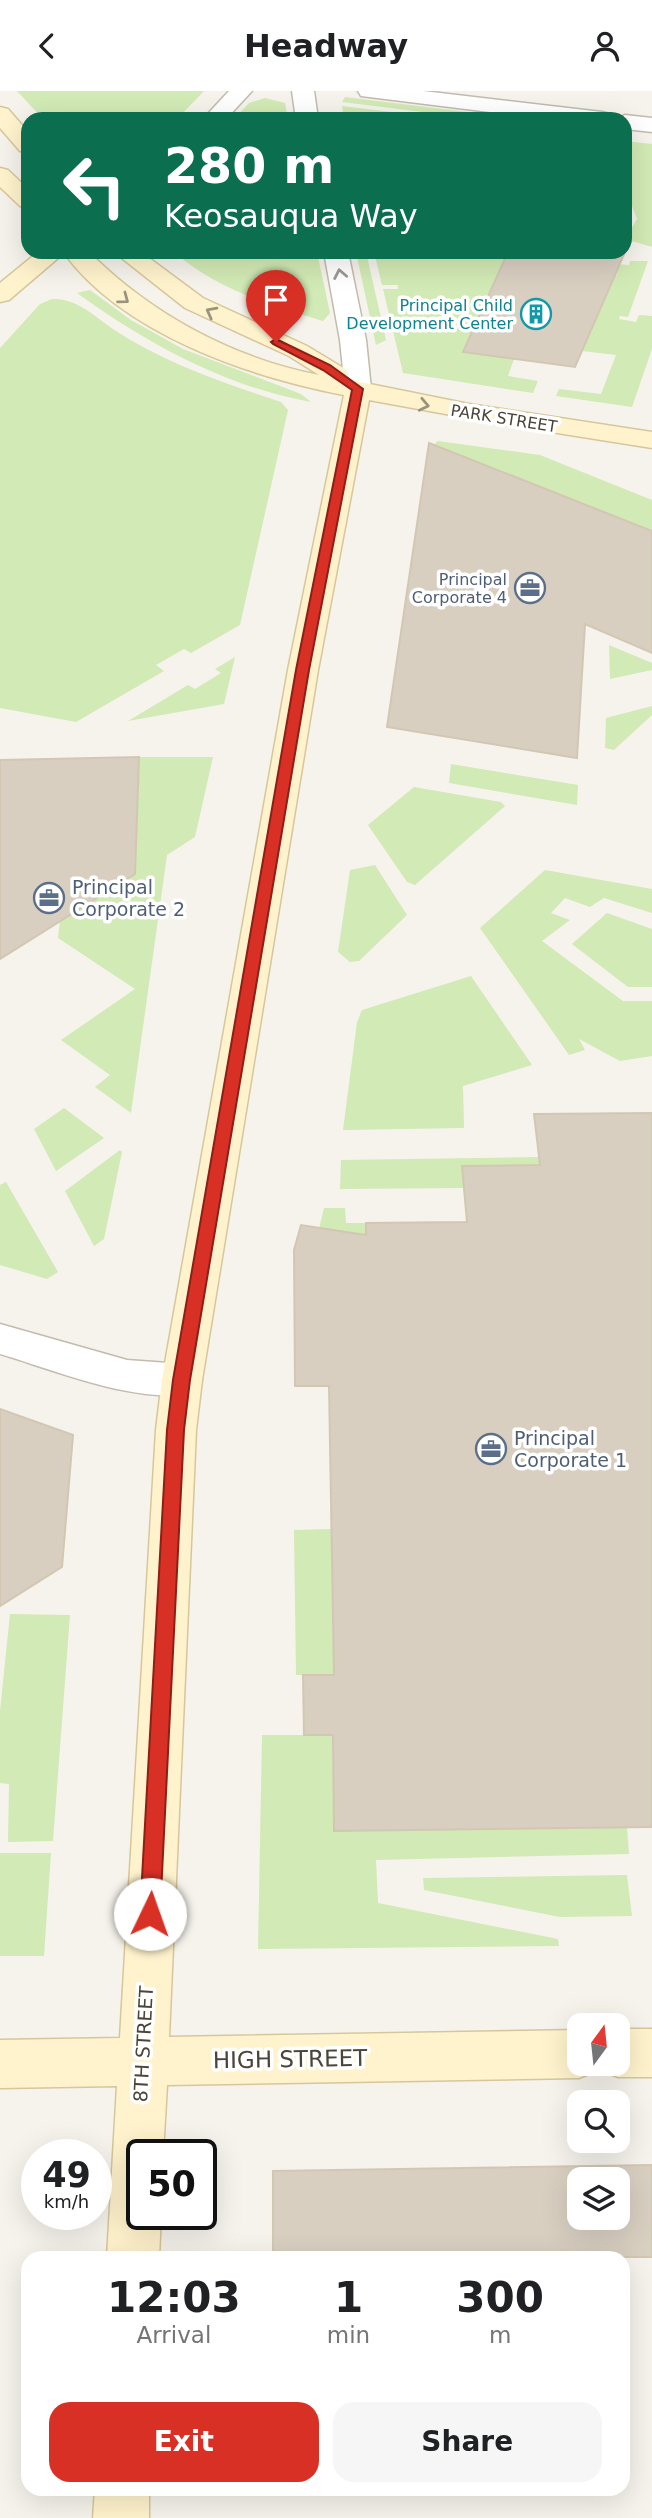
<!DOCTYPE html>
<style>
:root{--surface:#fff;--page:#f6f6f6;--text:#202124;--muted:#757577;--accent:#d93025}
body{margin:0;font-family:"DejaVu Sans",sans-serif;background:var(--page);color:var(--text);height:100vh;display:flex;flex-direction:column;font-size:26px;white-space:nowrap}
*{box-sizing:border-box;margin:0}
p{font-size:23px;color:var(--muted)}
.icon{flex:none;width:38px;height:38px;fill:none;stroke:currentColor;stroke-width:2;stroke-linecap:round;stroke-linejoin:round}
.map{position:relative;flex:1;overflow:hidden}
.sheet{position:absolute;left:21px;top:2160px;width:609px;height:245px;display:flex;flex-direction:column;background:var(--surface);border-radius:21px;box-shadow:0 7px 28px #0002}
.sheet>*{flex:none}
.hud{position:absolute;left:21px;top:21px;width:611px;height:147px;border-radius:21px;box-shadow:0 7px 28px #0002;background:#0b6e4f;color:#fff;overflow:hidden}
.needle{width:46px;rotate:15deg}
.buttons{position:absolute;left:567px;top:1922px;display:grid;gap:14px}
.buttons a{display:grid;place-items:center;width:63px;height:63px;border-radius:14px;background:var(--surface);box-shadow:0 7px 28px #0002;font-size:35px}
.speed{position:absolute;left:21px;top:2048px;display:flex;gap:14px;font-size:35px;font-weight:700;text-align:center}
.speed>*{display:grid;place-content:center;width:91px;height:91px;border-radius:50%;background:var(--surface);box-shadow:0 7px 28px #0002;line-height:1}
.speed small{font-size:18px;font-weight:400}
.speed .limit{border:4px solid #111;border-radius:10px;background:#fff;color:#111}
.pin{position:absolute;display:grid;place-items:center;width:60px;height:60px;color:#fff;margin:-72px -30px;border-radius:50% 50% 50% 0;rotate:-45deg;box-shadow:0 0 7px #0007}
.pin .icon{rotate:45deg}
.me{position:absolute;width:77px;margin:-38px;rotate:3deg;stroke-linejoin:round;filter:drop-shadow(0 0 5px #0008)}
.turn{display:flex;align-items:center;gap:24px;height:147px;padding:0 28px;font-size:32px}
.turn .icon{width:91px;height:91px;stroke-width:2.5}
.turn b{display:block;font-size:49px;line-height:60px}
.eta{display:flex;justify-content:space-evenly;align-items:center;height:119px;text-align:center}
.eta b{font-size:42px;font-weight:700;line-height:49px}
.button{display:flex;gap:14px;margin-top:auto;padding:14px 28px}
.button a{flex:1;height:80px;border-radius:21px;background:var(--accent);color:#fff;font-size:28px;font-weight:700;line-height:80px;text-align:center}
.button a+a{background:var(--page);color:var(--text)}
header{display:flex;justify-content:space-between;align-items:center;height:91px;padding:0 28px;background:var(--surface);font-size:32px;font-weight:700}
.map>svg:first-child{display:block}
.green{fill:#d2eab5}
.building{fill:#d8cfc1;stroke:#d3c7b4;stroke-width:2;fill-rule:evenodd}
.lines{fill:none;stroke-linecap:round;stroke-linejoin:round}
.minor-casing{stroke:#c2bbae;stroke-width:3}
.tertiary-casing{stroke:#c2bbae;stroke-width:3}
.secondary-casing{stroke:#d6c79b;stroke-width:3}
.minor{fill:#fff;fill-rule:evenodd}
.tertiary{fill:#fff;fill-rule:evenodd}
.secondary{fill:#fff3cd;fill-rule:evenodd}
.oneway{stroke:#9c9892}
.oneway2{stroke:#9c937c}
.route{fill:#d93025;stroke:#8d1f18;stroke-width:2}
.labels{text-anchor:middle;stroke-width:7;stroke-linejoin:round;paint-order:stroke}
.far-culture-label{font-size:16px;fill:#0d838f;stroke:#fff;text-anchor:end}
.far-street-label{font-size:16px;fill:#4b4439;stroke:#fff}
.far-service-label{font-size:16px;fill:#4e5e75;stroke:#fff;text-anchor:end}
.service-label{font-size:19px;fill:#4e5e75;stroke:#fff;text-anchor:start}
.street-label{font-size:19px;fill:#4b4439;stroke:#fff}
.near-street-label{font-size:23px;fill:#4b4439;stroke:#fff}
</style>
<header><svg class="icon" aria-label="back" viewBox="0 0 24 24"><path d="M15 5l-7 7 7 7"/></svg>Headway<svg class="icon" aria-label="person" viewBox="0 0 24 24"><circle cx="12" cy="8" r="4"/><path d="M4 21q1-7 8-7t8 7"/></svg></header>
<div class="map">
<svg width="652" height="2427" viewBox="0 0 652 2427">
<rect width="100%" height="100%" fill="#f6f3ec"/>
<g class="green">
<path d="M17 0H204L177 28H43Z"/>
<path d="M345 6 524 28H479L342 11Z"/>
<path d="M265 7 285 12 288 28H234L249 12Z"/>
<path d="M342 15 451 28H344Z"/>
<path d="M625 50 652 53V156L625 148 637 128 629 107H625Z"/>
<path d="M174 161H317L330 222 323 230C270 214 216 198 174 161Z"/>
<path d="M356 161H366L386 249 376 254Z"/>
<path d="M374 161 513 162 463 261 514 268 508 285 538 290 533 302 403 282 383 198H398V194H382Z"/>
<path d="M630 170H648L628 226 620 225 619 228 636 231 639 224 652 225V258L632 316 556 305 559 298 601 303 616 264 582 260 611 184H617L616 173 629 174Z"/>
<path d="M90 199 131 229 183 258 301 303 311 311C226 296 146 252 77 202Z"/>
<path d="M52 208C77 207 94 225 113 238 164 272 224 292 281 311L288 319 240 534 191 562 184 558 156 574 164 580 76 631 0 617V257L40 213Z"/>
<path d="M438 350 540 364 652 409V440L433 354Z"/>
<path d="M609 554 652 572V579L610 588Z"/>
<path d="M235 566 224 613 128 630 188 594 195 598 221 582 215 578Z"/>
<path d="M652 615V624L614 659 605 657 606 627Z"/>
<path d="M139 666H213L195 746 167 764 131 1022 95 996 110 984 61 949 135 898 58 847 60 830 135 783Z"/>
<path d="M451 673 578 694 577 714 449 692Z"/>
<path d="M414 696 501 711 505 715 415 794 407 791 368 734Z"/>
<path d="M375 774 407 824 359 870 350 871 338 861 350 779Z"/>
<path d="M545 779 652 798V822L604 807 590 816 565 807 551 822 570 829 542 850 623 910H652V965L620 970 579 948 585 959 569 964 480 837Z"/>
<path d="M607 822 652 838V896H628L572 853Z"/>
<path d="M471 885 532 974 463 995 464 1037 343 1039 357 931 362 919Z"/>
<path d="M64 1017 104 1047 56 1080 34 1038Z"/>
<path d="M120 1059 122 1061 104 1148 94 1155 65 1100Z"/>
<path d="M539 1066V1074L464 1097 340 1098 341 1069Z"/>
<path d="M6 1091 58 1181 47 1188 0 1174V1094Z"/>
<path d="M324 1117H345L346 1132H366V1155L329 1238H295Z"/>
<path d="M331 1438 334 1584H296L294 1439Z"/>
<path d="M10 1523 70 1524 53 1750 8 1751 9 1693 0 1692V1620Z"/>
<path d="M262 1644H333L334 1740 627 1736 629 1763 376 1769 378 1812 558 1848 559 1855 258 1858Z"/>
<path d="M0 1762H51L44 1865H0Z"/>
<path d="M627 1784 632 1825 560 1826 424 1799 423 1787Z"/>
</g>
<g class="building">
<path d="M508 161H625L575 276 463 261Z"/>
<path d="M429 352 652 440V562L585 533 577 667 387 636Z"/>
<path d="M139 666 135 783 0 868V669Z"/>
<path d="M652 1022V1736L334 1740 333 1644H304L303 1584H334L329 1295H295L294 1159 301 1134 366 1144V1132L467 1131 462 1075 540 1074 534 1023Z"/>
<path d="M0 1318 73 1344 62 1476 0 1515Z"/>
<path d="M652 2074V2166H273V2080ZM579 2088H618V2126H579Z"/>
</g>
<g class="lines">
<g class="minor-casing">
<path id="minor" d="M0 1233 127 1269 182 1273 196 1278 202 1289 196 1300C145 1317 52 1278 0 1263Z"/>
</g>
<g class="tertiary-casing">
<g id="tertiary">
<path d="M229 0H252L226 28H203Z"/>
<path d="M292 0H314L318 28H296Z"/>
<path d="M358 0H423L602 21 610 23 613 28H547L369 6 361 5Z"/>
<path d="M625 24 652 27V41L625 38V28H616Z"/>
<path d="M324 161H348L366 249 371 298 367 303 358 306 349 303 345 298 340 249Z"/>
</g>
</g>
<g class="secondary-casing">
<g id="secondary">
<path d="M0 16 8 18 28 41V62L20 60 0 37Z"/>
<path d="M0 77 8 79 28 98V117L20 115 0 96Z"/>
<path d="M38 161H89C151 223 232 267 319 284L289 265 185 217 114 161H141L203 207 307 255 345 278 349 283 345 288 469 313 652 341V357L506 334 369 309 318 579 202 1289 196 1339 169 1946 579 1939V1972H618V1938H652V1986H618L601 1979 599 1974 596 1980 579 1987 167 1994 163 2063H142V2123H161L159 2166H107L117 1995 0 1997V1949L120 1947 156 1339 162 1289 288 579 344 304C250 286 123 243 64 162L9 209 0 211V192Z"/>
<path d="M95 2398H149V2427H93Z"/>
</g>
</g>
<use href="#minor" class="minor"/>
<use href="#tertiary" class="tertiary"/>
<use href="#secondary" class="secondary"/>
</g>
<defs><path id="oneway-chevron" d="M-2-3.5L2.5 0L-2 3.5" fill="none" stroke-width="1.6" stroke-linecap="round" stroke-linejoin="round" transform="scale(1.75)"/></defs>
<use class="oneway" href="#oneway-chevron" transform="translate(340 183) rotate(-101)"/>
<g class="oneway2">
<use href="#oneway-chevron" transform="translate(124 208) rotate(37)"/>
<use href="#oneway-chevron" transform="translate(211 221) rotate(-152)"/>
<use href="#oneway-chevron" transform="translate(424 314) rotate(12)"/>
</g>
<path class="route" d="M276 248 330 274 363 298 309 579 190 1289 184 1339 160 1823 157 1830 150 1832 143 1830 140 1823 167 1339 173 1289 296 579 352 299 323 279 273 253 271 251Z"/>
<defs>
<g id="building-ring" transform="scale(1.575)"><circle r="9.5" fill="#fff" stroke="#0f9aa8" stroke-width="1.5"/><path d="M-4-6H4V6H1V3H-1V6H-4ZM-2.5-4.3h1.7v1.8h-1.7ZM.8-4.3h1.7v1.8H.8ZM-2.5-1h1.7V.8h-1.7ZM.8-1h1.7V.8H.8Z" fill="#0f9aa8"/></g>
<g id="office-ring" transform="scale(1.575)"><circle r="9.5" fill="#fff" stroke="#5c6f8a" stroke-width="1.5"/><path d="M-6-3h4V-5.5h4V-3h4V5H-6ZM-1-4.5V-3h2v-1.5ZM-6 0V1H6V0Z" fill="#5c6f8a"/></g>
</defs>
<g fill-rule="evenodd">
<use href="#building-ring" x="536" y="223"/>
<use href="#office-ring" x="530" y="497"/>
<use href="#office-ring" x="49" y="807"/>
<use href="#office-ring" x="491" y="1358"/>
</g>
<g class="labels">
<g class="far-culture-label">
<text x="513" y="220">Principal Child<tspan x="513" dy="18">Development Center</tspan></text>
</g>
<g class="far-street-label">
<text transform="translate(504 327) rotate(9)" y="6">PARK STREET</text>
</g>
<g class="far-service-label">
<text x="507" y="494">Principal<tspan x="507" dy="18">Corporate 4</tspan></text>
</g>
<g class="service-label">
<text x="72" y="803">Principal<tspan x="72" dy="22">Corporate 2</tspan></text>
<text x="514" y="1354">Principal<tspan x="514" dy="22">Corporate 1</tspan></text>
</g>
<g class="street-label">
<text transform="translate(143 1953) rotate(-87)" y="7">8TH STREET</text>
</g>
<g class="near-street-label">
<text transform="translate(290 1968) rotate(-1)" y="8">HIGH STREET</text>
</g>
</g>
</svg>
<div class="buttons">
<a><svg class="needle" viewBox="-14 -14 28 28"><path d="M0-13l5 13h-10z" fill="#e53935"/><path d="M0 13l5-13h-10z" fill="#757577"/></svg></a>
<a><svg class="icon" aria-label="search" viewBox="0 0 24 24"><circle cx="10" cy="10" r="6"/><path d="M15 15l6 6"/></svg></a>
<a><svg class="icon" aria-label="layers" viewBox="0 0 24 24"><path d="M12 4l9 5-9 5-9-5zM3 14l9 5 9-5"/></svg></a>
</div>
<div class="speed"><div>49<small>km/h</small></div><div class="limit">50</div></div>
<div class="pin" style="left:276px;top:251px;background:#d93025"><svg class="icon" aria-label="arrive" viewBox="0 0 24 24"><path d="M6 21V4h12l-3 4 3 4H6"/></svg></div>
<svg class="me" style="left:150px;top:1823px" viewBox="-20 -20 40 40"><circle r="19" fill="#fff"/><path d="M0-13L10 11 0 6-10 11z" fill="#d93025"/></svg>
<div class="hud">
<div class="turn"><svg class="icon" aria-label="left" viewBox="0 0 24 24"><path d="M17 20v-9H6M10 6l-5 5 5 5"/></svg><div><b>280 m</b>Keosauqua Way</div></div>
</div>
<section class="sheet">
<div class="eta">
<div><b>12:03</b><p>Arrival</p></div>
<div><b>1</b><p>min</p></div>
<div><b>300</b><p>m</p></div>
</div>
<div class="button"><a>Exit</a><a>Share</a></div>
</section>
</div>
